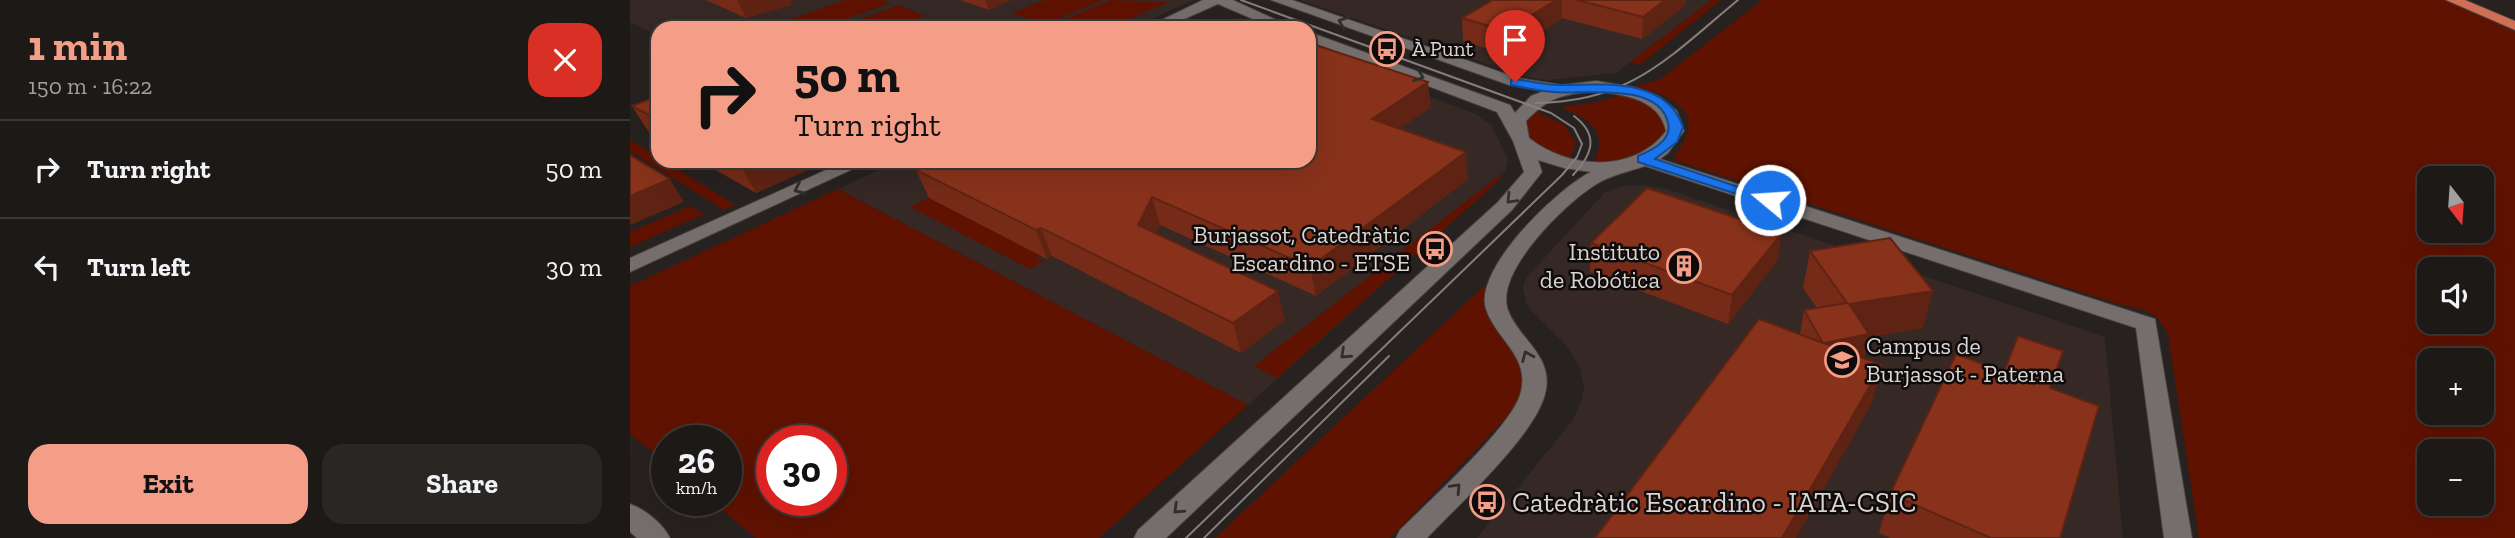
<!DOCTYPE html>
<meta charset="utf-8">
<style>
:root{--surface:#1d1917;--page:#2a2624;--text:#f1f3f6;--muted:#a0a0a1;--line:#3b3836;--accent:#f49e87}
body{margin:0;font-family:"Zilla Slab",serif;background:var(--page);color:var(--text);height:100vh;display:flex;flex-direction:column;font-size:26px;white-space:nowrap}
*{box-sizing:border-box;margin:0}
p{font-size:23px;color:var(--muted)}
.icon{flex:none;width:38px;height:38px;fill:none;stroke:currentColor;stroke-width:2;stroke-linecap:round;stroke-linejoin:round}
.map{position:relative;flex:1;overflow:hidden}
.panel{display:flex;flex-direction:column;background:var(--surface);width:630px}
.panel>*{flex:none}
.guide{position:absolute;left:21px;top:21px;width:665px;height:147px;border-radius:21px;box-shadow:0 7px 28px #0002,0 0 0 2px var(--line);background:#f49e87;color:#111;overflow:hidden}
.needle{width:46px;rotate:163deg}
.buttons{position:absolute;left:1787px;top:166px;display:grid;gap:14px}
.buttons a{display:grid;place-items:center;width:77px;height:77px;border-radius:14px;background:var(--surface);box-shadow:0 7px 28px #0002,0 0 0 2px var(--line);font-size:35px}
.speed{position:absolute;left:21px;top:425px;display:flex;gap:14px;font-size:35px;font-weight:700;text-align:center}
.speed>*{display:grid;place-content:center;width:91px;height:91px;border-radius:50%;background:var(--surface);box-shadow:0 7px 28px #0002,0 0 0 2px var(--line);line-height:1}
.speed small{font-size:18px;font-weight:400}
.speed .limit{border:10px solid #d22;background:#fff;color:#111}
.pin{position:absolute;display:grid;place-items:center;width:60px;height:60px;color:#fff;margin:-72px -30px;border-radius:50% 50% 50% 0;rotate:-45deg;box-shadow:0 0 7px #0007}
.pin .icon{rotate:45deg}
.me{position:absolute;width:77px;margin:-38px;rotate:288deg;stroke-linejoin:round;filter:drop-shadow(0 0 5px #0008)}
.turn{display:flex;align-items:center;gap:24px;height:147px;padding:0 28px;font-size:32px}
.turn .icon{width:91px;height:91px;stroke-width:2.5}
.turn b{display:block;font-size:49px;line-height:60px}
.round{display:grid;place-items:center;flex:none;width:74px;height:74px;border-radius:21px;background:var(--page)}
.head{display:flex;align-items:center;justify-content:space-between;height:119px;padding:0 28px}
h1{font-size:42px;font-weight:800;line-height:52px;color:var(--accent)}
.cta{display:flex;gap:14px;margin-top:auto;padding:14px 28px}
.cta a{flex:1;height:80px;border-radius:21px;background:var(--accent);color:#111;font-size:28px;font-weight:800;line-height:80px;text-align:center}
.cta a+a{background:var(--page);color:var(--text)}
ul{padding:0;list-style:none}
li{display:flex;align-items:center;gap:21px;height:98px;padding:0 28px;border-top:2px solid var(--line)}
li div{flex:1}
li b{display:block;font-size:26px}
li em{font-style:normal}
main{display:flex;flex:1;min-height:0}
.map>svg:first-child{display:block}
.built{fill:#352825}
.green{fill:#601200;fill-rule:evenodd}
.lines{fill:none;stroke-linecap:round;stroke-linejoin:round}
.minor-casing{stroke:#443f3e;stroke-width:2}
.highway-casing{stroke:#443f3e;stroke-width:2}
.minor{fill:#756e6c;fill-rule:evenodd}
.highway{fill:#cf6f55;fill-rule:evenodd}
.tram{stroke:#847f7e;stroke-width:2}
.wall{fill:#752b17}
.shaded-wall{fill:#5f2313}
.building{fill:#88321b;stroke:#5f2313;stroke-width:2}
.oneway{stroke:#322e2c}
.route{fill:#1a73e8;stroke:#114b97;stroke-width:2}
.labels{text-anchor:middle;stroke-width:5;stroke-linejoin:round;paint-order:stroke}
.far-poi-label{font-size:21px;fill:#d9d5d4;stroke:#0e0b0a;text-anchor:start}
.poi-label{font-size:24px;fill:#d9d5d4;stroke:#0e0b0a;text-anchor:end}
.near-poi-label{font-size:28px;fill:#d9d5d4;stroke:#0e0b0a;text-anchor:start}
</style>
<main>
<section class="panel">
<div class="head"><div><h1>1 min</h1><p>150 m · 16:22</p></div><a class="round" style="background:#d93025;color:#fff"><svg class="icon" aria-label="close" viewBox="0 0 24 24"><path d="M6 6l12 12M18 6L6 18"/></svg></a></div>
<ul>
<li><svg class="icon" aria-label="right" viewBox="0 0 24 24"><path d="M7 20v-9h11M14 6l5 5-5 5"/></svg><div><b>Turn right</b></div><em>50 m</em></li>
<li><svg class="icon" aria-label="left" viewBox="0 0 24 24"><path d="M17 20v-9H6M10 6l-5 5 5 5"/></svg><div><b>Turn left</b></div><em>30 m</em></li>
</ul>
<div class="cta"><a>Exit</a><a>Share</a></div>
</section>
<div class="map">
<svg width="1885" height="538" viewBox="0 0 1885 538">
<rect width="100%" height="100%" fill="#27211f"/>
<g class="built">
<path d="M0 0H564L502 28H28V36L0 22Z"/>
<path d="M670 0H1083L986 73 916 80 892 76Z"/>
<path d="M679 52 846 114 862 126 878 159 875 171 866 183 618 405 208 189 268 161H679Z"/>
<path d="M1014 185 1037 189 1475 337 1493 538H847L942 421 952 399 954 387 949 365 935 344 897 306 893 288 896 278 975 192 993 186Z"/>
</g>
<g class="green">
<path d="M216 0H252L260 3 192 28 141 26Z"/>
<path d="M414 0H473L415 24 382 13Z"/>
<path d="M481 0 539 2 478 28 418 26Z"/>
<path d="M1081 0H1091L1010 65 1000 62Z"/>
<path d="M1132 0H1815L1885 31V538H1569L1538 334C1524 305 1509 311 1485 303L1047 161 1044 157C1078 112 1047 98 1004 86L1029 80ZM1799 178H1852V231H1799ZM1799 270H1852V322H1799ZM1799 360H1852V413H1799ZM1799 452H1852V504H1799Z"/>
<path d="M269 5 295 16 265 28H207Z"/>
<path d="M993 94C1077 119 1021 162 964 163 980 131 958 119 931 107L964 103Z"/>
<path d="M905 111 934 125 946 143 939 160C920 155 897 145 897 123Z"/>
<path d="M0 140 28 157V161H34L105 205 94 210 0 151Z"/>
<path d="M875 171 866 183 647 378 624 366Z"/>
<path d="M208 189 618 405 469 538H126L81 501 96 500V441H37V464L0 434V286ZM142 441H201V500H142Z"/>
<path d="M299 198 410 255 406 257 413 261 400 269 280 207Z"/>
<path d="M60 206 74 214 0 247V232Z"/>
<path d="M855 285 856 305 864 327 890 362 894 385 882 412 760 538H585Z"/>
</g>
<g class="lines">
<g class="minor-casing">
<g id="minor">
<path d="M573 0H603L664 28H644L588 4 534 28H515Z"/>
<path d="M641 0H662L888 78 932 85 966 81 1003 87 1030 97 1047 111 1054 131 1038 153 1030 159 1525 319 1562 538H1534L1506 328 1015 166C998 172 980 175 965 185 936 203 864 272 878 310 889 340 925 356 915 394 904 437 829 504 797 538H766L770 530C798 502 880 428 890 395 902 357 866 340 856 309 843 269 928 188 961 172L934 168 908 160 912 172 882 210 536 538H504L508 530 868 202 894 172 883 141 867 112 679 41V32L880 105 885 113 901 96 914 91 879 85ZM966 91C995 95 1029 99 1036 131 1005 173 939 170 899 138L896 121C919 97 933 94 966 91Z"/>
<path d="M216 161H240L0 272V258Z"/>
<path d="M0 504C15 509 33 524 40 538H7L0 532Z"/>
</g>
</g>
<g class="highway-casing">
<path id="highway" d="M1816 0H1835L1885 21V30Z"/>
</g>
<use href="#minor" class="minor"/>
<use href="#highway" class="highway"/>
<g class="tram">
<path d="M906 103C1001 102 1039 57 1108 0"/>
<path d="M943 175C963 154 969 135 944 116"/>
<path d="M556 538 932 175 947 157 952 144 944 128 921 113 611 0"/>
<path d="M574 538 759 356"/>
</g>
</g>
<g class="wall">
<path d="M76 0H164L160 1 161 5 116 18Z"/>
<path d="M330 0H381L359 10Z"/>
<path d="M863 0H1056V5L1012 39 932 18 877 55 833 41 832 18Z"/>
<path d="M28 96V136L18 131 2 106Z"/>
<path d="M801 107 770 128 838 179 686 296 530 225 526 234 655 320 611 353 422 256 417 259 299 198 286 170Z"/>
<path d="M70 161H198L126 193Z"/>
<path d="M1152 233 1147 261 1098 324 960 272 961 243Z"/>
<path d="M1180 251 1293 328 1239 337 1234 358 1252 365 1242 403 1170 334 1174 310 1187 308 1173 288Z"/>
<path d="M1374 372 1420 388 1430 538H1260L1249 533 1260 494Z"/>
</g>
<g class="shaded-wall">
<path d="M107 0H164L160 1 161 5 116 18Z"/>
<path d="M355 0H381L359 10Z"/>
<path d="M926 0H932V18L877 55 876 31Z"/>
<path d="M1035 0H1056V5L1012 39 1013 17Z"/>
<path d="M798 82 801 107 746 145 742 119Z"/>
<path d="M836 152 838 179 686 296 680 267Z"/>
<path d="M125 161H198L126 193 111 167Z"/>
<path d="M40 179 54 202 0 225V196Z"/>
<path d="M522 197 530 225 517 254 508 225Z"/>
<path d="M411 228 422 256 417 259 406 230Z"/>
<path d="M1152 233 1147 261 1098 324 1102 295Z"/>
<path d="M648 291 655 320 611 353 603 323Z"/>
<path d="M1303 291 1293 328 1239 337 1231 372 1194 343 1219 304Z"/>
<path d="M1252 365 1242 403 1166 538H1152Z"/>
</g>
<g class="building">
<path d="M863 0H926L876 31 832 18Z"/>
<path d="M947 0H1035L1013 17Z"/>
<path d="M604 19 632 28H584Z"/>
<path d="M679 43 798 82 742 119 836 152 680 267 522 197 508 225 648 291 603 323 411 228 406 230 286 170 306 161H679Z"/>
<path d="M28 96V120L2 106Z"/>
<path d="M0 155 40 179 0 196Z"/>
<path d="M100 161H125L111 167Z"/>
<path d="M1017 188 1152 233 1102 295 961 243Z"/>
<path d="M1260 238 1303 291 1219 304 1239 334 1194 343 1252 365 1152 538H965L1129 319 1193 343 1174 310 1217 303 1180 251Z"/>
<path d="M1388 336 1433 351 1420 388 1469 406 1430 538H1361L1260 494 1326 354 1374 372Z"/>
</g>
<defs><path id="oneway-chevron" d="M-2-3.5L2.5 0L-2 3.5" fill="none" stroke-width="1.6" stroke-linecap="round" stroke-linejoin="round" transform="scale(1.75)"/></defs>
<g class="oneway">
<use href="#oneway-chevron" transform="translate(713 22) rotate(-161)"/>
<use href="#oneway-chevron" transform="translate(789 76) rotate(20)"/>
<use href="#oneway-chevron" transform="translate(169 189) rotate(155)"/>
<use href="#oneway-chevron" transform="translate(881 199) rotate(134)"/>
<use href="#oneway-chevron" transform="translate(715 354) rotate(137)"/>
<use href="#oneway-chevron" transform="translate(897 356) rotate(-113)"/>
<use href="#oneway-chevron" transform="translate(826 488) rotate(-47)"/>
<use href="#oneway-chevron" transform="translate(548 509) rotate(137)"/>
</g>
<path class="route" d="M885 79C899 81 914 85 928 85 970 85 1036 76 1053 127L1047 142 1025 159 1147 200 1140 204 1134 203 1008 162V156C1022 150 1042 141 1038 123 1029 81 954 95 924 92 910 91 895 88 881 85V80Z"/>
<defs>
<g id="bus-ring" transform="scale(1.75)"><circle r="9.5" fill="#0e0b0a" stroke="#f49e87" stroke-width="1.5"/><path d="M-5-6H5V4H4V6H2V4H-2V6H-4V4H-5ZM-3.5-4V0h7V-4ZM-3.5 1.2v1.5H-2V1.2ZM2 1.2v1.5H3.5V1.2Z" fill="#f49e87"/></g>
<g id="building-ring" transform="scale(1.75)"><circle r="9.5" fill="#0e0b0a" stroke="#f49e87" stroke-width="1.5"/><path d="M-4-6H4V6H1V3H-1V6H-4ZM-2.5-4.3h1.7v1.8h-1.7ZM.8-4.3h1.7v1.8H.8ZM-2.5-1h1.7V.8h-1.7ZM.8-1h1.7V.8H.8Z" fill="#f49e87"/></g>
<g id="university-ring" transform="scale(1.75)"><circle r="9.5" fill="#0e0b0a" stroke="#f49e87" stroke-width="1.5"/><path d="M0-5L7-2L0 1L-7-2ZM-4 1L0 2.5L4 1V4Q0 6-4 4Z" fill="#f49e87"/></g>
</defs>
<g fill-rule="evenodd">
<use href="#bus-ring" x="757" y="49"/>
<use href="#bus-ring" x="805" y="249"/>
<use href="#building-ring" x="1054" y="266"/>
<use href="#university-ring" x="1212" y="360"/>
<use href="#bus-ring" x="857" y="502"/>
</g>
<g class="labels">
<g class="far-poi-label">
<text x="782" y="56">À Punt</text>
</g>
<g class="poi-label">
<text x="780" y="243">Burjassot, Catedràtic<tspan x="780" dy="28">Escardino - ETSE</tspan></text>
<text x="1030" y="260">Instituto<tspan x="1030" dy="28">de Robótica</tspan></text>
<text x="1236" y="354" text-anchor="start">Campus de<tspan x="1236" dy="28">Burjassot - Paterna</tspan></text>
</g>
<g class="near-poi-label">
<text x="882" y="512">Catedràtic Escardino - IATA-CSIC</text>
</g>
</g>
</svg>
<div class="buttons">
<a><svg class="needle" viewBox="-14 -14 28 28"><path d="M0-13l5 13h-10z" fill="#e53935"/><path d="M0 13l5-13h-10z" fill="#a0a0a1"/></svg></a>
<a><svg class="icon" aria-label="sound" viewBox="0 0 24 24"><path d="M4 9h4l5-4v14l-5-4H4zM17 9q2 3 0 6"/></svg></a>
<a>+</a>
<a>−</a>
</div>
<div class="speed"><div>26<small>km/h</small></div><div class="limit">30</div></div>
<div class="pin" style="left:885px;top:82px;background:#d93025"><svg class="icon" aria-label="arrive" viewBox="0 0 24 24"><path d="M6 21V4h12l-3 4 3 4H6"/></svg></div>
<svg class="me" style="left:1140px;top:200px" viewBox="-20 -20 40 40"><circle r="17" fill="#1a73e8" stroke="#fff" stroke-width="3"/><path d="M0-11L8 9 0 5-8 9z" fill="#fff"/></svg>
<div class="guide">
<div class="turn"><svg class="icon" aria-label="right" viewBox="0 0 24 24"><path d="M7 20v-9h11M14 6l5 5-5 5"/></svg><div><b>50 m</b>Turn right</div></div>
</div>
</div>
</main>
